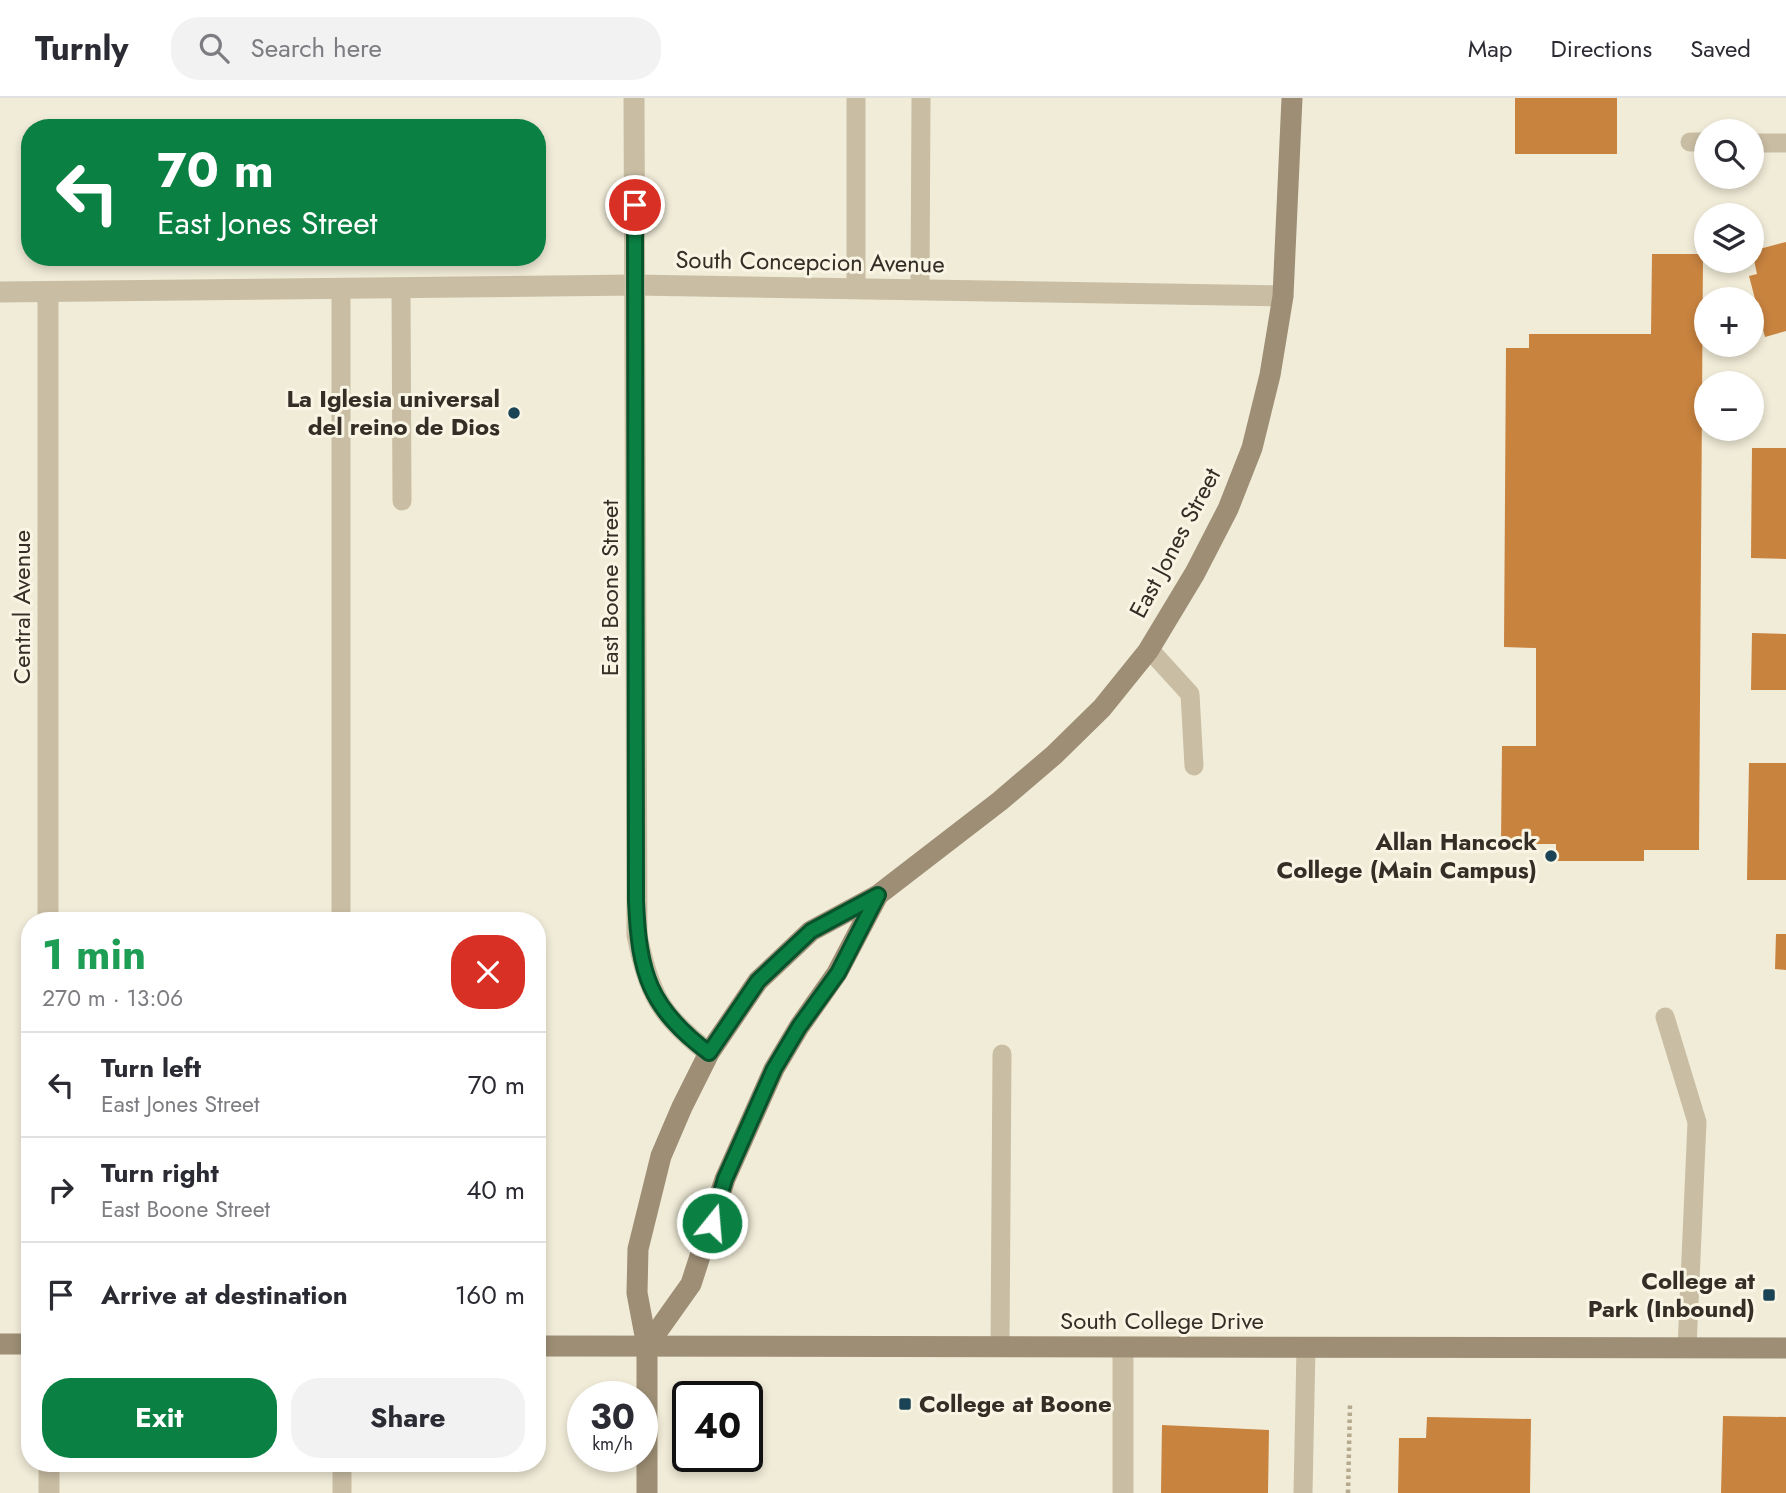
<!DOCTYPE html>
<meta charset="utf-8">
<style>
:root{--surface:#fff;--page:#f2f2f3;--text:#2b2b33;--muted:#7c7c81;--line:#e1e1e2;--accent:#0b8043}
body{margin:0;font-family:Jost,sans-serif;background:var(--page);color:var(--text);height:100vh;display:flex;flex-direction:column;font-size:26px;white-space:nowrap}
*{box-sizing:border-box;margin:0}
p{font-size:23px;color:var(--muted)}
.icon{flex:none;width:38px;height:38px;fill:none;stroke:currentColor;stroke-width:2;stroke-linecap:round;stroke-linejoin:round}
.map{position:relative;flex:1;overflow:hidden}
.side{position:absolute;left:21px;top:814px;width:525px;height:560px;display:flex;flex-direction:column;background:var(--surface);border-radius:28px;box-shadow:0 4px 10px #0003}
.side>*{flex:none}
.banner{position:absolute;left:21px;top:21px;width:525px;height:147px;border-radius:28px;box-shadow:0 4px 10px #0003;background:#0b8043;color:#fff;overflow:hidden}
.fabs{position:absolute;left:1694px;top:21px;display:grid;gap:14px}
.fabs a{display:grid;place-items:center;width:70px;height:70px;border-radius:50%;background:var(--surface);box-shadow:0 4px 10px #0003;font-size:35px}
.speed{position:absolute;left:567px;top:1283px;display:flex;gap:14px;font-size:35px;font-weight:700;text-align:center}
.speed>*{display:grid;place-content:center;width:91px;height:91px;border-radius:50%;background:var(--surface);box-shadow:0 4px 10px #0003;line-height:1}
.speed small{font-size:18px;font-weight:400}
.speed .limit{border:4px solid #111;border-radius:10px;background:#fff;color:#111}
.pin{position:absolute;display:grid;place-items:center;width:60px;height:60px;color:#fff;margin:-30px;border:4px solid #fff;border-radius:50%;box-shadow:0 2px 7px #0007}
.me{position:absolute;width:77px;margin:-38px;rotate:17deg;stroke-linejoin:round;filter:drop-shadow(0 0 5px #0008)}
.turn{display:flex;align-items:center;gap:24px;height:147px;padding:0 21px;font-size:32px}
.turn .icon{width:91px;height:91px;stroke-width:2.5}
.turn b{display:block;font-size:49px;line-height:60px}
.round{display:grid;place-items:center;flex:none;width:74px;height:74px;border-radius:28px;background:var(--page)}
.head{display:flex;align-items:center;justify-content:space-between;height:119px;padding:0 21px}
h1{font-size:42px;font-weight:700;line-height:52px;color:#1e9e55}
.cta{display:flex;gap:14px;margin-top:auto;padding:14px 21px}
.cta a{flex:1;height:80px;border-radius:28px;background:var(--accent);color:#fff;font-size:28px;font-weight:700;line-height:80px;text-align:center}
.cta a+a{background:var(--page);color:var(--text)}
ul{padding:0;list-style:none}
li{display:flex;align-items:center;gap:21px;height:105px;padding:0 21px;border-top:2px solid var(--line)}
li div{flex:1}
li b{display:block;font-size:26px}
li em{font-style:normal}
header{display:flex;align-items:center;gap:42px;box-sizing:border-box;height:98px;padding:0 35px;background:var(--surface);border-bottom:2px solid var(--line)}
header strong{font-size:33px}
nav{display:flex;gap:38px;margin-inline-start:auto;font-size:24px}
.search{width:490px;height:63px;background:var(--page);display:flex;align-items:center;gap:18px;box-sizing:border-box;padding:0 24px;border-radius:28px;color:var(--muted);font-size:26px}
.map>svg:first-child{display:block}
.building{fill:#c8833f}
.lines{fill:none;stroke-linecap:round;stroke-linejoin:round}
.path{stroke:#b5a98e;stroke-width:4.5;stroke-dasharray:3.5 3.5;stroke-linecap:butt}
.lane{stroke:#c9bea4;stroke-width:19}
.street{stroke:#c9bea4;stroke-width:21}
.secondary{stroke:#9d8e75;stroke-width:21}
.route-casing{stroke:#07532c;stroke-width:18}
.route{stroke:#0b8043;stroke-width:12}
.poi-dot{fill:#1b4356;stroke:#f9f5e4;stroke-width:2.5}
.labels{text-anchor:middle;stroke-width:6;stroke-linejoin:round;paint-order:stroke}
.street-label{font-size:24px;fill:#342e26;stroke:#f9f5e4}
.poi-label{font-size:24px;font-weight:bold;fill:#342e26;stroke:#f9f5e4;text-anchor:end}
</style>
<header>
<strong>Turnly</strong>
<div class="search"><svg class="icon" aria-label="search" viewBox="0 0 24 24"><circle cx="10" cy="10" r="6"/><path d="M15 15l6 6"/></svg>Search here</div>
<nav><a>Map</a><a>Directions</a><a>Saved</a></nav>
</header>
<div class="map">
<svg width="1786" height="1395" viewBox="0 0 1786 1395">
<rect width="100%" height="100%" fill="#f1ecd8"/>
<g class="building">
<rect x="1515" y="0" width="102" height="56"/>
<path d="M1786 144V233L1765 239 1749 178 1757 176 1752 153Z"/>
<path d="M1652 156H1703L1699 752H1644V763H1556V746H1501L1502 648H1536V550L1504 549 1506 250H1529V236H1651Z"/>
<path d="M1752 350H1786V461L1751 460Z"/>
<path d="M1752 535 1786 536V592H1751Z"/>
<path d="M1749 665H1786V782H1747Z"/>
<path d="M1776 836H1786V872L1775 871Z"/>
<path d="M1723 1318 1786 1319V1395H1721Z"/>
<path d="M1427 1319 1531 1321 1530 1395H1398L1399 1340H1426Z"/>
<path d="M1162 1327 1269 1332 1268 1395H1161Z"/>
</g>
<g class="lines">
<path class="path" d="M1348 1395 1350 1307"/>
<g class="lane">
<path d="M1690 44H1706"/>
<path d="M1752 45H1786"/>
<path d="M401 191 402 403"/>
<path d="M856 191V0"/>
<path d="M341 192V822"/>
<path d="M920 192 921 0"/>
<path d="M1149 551 1190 596 1194 668"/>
<path d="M1665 919 1697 1024 1687 1250"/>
<path d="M1000 1249 1002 956"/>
<path d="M342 1365V1395"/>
<path d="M1303 1395 1306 1250"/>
</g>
<g class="street">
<path d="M634 0 637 837C649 897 661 918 709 955"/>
<path d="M0 194 635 187 1283 198"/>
<path d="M48 195V822"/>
<path d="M49 1365V1395"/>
<path d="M1123 1395V1250"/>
</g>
<g class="secondary">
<path d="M0 1246H30"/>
<path d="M537 1248 1786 1250"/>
<path d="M647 1248 691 1186 725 1081 774 971 799 929 837 875 878 797"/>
<path d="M647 1395V1248L637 1195 638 1151 661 1058 682 1009 709 955 758 883 811 833 878 797 1000 703 1054 657 1102 610 1148 553 1195 475 1228 411 1252 350 1270 277 1283 198 1292 0"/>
</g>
</g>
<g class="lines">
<g class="route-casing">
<path id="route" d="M635 107 636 803C639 875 649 910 709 955L758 883 811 833 878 797 838 875 799 929 774 971 725 1081 712 1125"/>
</g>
<use href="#route" class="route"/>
</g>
<g class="poi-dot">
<circle cx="514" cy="315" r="7"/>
<circle cx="1551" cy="758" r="7"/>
<rect x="1762" y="1190" width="14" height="14" rx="3.5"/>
<rect x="898" y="1299" width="14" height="14" rx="3.5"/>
</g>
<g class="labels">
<g class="street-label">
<text transform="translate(810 164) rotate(1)" y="8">South Concepcion Avenue</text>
<text transform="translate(1175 445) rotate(-62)" y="8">East Jones Street</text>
<text transform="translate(610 490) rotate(-90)" y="8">East Boone Street</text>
<text transform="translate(22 509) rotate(-90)" y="8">Central Avenue</text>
<text x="1162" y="1231">South College Drive</text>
</g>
<g class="poi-label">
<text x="500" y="309">La Iglesia universal<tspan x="500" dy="28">del reino de Dios</tspan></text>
<text x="1537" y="752">Allan Hancock<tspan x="1537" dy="28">College (Main Campus)</tspan></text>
<text x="1755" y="1191">College at<tspan x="1755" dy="28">Park (Inbound)</tspan></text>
<text x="919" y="1314" text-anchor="start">College at Boone</text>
</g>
</g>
</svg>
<div class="fabs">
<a><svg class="icon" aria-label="search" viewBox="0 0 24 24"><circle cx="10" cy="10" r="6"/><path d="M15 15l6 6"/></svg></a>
<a><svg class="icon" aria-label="layers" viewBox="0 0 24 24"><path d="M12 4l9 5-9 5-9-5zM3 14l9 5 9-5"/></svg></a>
<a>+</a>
<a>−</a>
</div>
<div class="speed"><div>30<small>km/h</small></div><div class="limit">40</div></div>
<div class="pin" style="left:635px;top:107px;background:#d93025"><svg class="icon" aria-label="arrive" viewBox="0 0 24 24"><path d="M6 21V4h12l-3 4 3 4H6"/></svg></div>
<svg class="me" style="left:712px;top:1125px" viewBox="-20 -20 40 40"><circle r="17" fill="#0b8043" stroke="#fff" stroke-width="3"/><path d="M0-11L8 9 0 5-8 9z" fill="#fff"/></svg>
<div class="banner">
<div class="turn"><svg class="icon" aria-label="left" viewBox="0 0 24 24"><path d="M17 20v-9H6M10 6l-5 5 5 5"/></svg><div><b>70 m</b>East Jones Street</div></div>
</div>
<section class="side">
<div class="head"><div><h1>1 min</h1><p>270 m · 13:06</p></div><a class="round" style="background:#d93025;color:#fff"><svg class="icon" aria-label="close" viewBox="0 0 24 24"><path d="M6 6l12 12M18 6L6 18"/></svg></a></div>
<ul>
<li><svg class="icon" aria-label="left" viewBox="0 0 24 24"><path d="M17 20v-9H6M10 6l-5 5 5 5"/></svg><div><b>Turn left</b><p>East Jones Street</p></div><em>70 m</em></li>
<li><svg class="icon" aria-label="right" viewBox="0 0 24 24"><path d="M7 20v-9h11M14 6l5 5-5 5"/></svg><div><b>Turn right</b><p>East Boone Street</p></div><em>40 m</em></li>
<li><svg class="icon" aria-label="arrive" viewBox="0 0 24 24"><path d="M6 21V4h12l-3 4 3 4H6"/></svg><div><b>Arrive at destination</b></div><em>160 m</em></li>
</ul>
<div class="cta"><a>Exit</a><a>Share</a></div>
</section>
</div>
